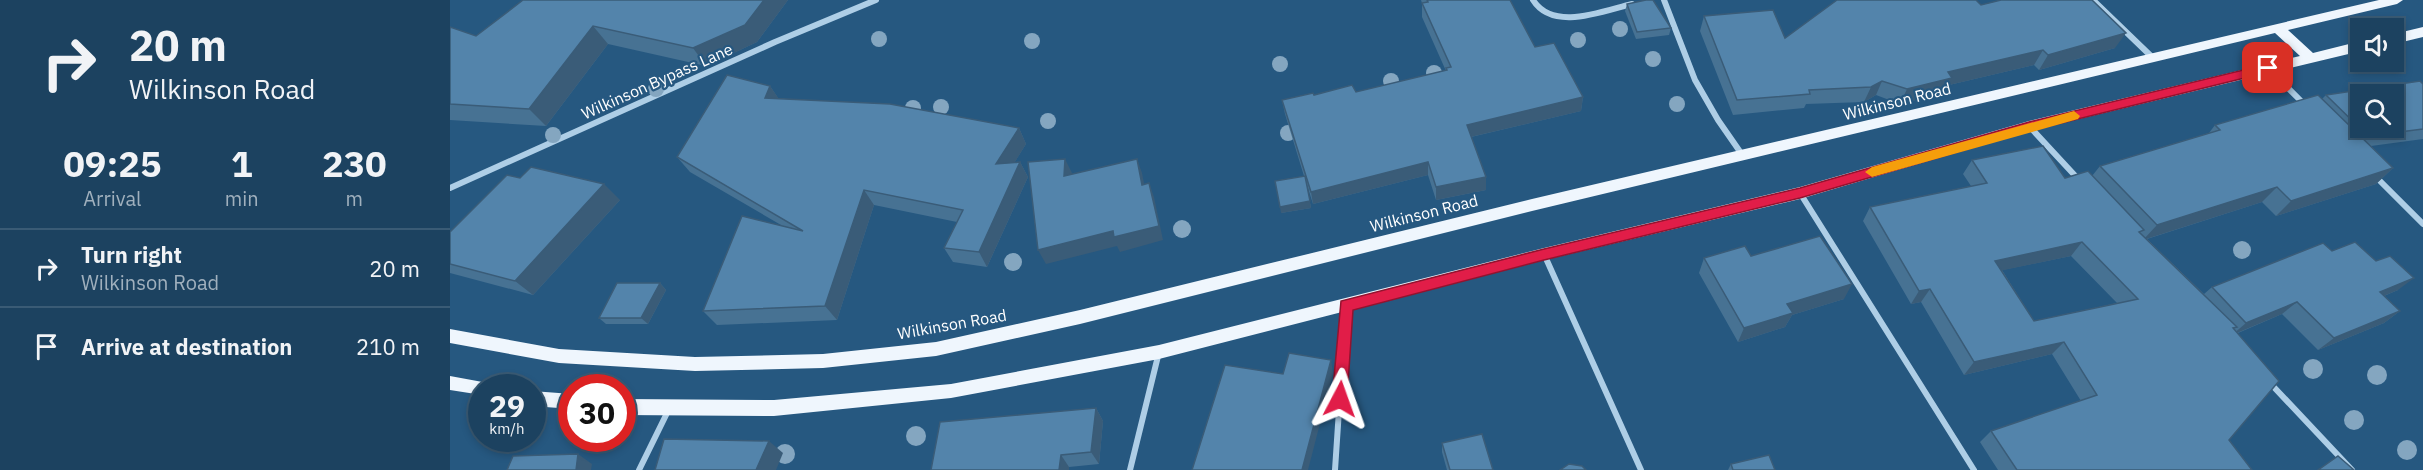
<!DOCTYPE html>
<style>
:root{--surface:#1c4260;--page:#254966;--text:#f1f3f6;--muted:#a0b0bd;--line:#3a5b75}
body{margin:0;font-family:"IBM Plex Sans",sans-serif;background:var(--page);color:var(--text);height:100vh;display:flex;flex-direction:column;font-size:22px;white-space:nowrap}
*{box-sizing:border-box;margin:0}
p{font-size:20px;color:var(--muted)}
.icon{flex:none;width:33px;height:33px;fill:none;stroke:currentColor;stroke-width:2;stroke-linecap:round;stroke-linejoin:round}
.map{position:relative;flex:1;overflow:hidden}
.details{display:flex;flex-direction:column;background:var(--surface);width:450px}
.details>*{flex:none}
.hud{background:#1c4260;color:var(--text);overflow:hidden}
.buttons{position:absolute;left:1900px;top:18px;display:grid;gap:12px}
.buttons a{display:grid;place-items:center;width:54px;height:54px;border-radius:0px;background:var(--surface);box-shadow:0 3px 9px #0003,0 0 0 2px var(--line);font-size:30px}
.speed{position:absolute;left:18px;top:374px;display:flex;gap:12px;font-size:30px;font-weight:700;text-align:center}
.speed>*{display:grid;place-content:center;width:78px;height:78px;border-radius:50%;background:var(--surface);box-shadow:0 3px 9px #0003,0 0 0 2px var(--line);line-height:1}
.speed small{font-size:15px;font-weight:400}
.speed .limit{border:9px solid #d22;background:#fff;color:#111}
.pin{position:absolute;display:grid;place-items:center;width:51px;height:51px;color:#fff;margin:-26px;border-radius:12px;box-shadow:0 3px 9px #0006}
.me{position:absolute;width:66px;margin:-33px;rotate:4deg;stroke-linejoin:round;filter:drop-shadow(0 0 4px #0008)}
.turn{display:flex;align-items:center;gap:21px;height:126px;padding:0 30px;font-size:27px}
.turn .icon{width:78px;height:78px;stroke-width:2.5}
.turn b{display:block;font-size:42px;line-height:51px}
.eta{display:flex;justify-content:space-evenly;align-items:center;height:102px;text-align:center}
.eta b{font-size:36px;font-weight:700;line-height:42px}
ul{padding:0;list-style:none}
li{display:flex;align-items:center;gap:18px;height:78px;padding:0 30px;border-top:2px solid var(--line)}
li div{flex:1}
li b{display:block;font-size:22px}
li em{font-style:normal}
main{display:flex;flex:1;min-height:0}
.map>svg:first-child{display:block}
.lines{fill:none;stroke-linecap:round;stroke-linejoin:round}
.minor{stroke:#aecee6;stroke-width:6}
.primary{fill:#eff6fd;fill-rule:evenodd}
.tree{fill:#84a6c0}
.wall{fill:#477293;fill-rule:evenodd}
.shaded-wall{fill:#3a5c78}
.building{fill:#5384ab;stroke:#3a5c78;stroke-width:1.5;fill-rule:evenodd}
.route{fill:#e11d48;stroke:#92132f;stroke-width:1.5}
.slow{fill:#f59e0b}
.labels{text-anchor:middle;stroke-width:4.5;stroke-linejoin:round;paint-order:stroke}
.street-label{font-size:16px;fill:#fff;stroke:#265880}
</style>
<main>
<section class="details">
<div class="hud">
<div class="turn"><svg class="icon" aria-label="right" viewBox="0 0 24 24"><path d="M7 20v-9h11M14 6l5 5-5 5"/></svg><div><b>20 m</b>Wilkinson Road</div></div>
</div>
<div class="eta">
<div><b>09:25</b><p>Arrival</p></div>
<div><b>1</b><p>min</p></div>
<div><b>230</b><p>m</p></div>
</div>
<ul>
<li><svg class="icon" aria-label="right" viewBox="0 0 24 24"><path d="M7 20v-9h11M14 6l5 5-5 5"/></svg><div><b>Turn right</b><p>Wilkinson Road</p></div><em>20 m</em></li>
<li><svg class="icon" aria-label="arrive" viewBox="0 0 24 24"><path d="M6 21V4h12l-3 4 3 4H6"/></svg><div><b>Arrive at destination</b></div><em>210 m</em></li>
</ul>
</section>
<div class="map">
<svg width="1973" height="470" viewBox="0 0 1973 470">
<rect width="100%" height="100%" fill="#265880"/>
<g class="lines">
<g class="minor">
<path d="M1083 0C1103 32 1153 11 1182 4"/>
<path d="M1214 0 1245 80 1268 120 1293 156"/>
<path d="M1643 0 1702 57"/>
<path d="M1818 68 1854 104"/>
<path d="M1579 126 1630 181"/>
<path d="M1924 175 1973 224"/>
<path d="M0 188 325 42 426 0"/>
<path d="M1350 193 1524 470"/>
<path d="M1094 254 1191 470"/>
<path d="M1820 383 1902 470"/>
<path d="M189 470 219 409"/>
<path d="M680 470 709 352"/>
<path d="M885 470 896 305"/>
</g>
<g class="primary">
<path d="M1929 0H1953L1947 4 1838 30 1863 53 1911 41V51L1579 131 1350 199 1094 260 709 359 501 398 324 416 172 415V399L324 400 501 384 709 345 1094 248 1350 187 1579 121 1850 56 1825 33 1082 211 630 324 486 356 373 368 245 371 109 363 0 343V329L109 349 245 357 373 354 486 342 630 310 1082 199Z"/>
<path d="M1973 27V37L1944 44V34Z"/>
<path d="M0 376 38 383 40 387H32V395L0 390Z"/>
<path d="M82 391 122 394V409L82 406Z"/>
</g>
</g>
<g class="tree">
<circle cx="1170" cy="29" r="8"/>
<circle cx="429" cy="39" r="8"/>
<circle cx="1128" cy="40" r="8"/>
<circle cx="582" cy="41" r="8"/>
<circle cx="1203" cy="59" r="8"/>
<circle cx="830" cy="64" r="8"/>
<circle cx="984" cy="73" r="8"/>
<circle cx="941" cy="81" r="8"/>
<circle cx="206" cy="89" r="8"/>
<circle cx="1227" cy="104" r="8"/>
<circle cx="491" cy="107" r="8"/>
<circle cx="463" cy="108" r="8"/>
<circle cx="598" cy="121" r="8"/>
<circle cx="838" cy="133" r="8"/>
<circle cx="103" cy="135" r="8"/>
<circle cx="732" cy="229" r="9"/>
<circle cx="1792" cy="250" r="9"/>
<circle cx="563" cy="262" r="9"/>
<circle cx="1863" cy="369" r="10"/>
<circle cx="1927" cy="375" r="10"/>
<circle cx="1904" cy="420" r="10"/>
<circle cx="466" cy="436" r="10"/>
<circle cx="1957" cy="450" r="10"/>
<circle cx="335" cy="454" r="10"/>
</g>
<g class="wall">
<path d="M73 0H338L307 42 256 66 158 44 96 126 0 120V27L26 36Z"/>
<path d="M971 0H1060L1085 47 1133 97 1131 111 1021 137 1036 190 986 200 978 175 863 204 856 182 861 208 831 213 854 176 835 114 832 100 864 95 906 92 996 71 972 17V3Z"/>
<path d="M1177 4 1221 28 1219 35 1186 39 1175 11Z"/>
<path d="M1531 5 1665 48 1589 70 1584 65 1499 85 1494 93 1450 104 1426 95 1414 102 1356 104 1354 108 1283 115 1250 31 1254 16 1335 38Z"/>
<path d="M1973 84V139L1921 146 1943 168 1926 184 1826 216 1812 202 1697 239 1754 294 1762 287 1882 251 1948 290 1934 296 1950 311 1934 323 1868 350 1832 314 1788 333 1779 440 1802 470H1548L1530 442 1541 431 1631 401 1602 354 1514 375 1471 302 1461 304 1413 221 1420 207 1521 186 1513 174 1522 160 1615 178 1642 176 1650 166 1759 133 1765 125 1872 99 1876 95ZM1621 256 1667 303 1584 321 1552 270Z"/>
<path d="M320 86 328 98 569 128 576 144 564 163 570 162 578 177 537 267 503 262 494 248 507 222 424 205 387 320 267 325 253 311 331 225 240 172 227 157Z"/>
<path d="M170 200 83 295 0 273V232Z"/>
<path d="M1301 256 1394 299 1342 315 1335 327 1288 342 1249 273 1254 258Z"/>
<path d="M210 283 216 290 198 324H156L149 318Z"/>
<path d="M646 408 653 421 649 464 619 467V470H481Z"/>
<path d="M992 443 1043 470H997L992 452Z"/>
<path d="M1281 464 1325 470H1278Z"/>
</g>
<g class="shaded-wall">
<path d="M314 0H338L307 42 256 66 243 48Z"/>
<path d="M143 26 158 44 96 126 79 109Z"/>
<path d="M1676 33 1665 48 1589 70 1598 55Z"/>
<path d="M1593 50 1584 65 1499 85 1494 93 1450 104 1457 89 1498 72Z"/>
<path d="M1432 81 1426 95 1414 102 1421 87Z"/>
<path d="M320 86 331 102 315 98Z"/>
<path d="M1133 97 1131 111 1016 138 1017 125Z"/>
<path d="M569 128 576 144 554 180 546 164Z"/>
<path d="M615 159 622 173 620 191 614 176Z"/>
<path d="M687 159 692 173 697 199 692 185Z"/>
<path d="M570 162 578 177 537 267 529 252Z"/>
<path d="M978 162V175L863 204 861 192Z"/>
<path d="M1943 168 1926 184 1826 216 1841 201Z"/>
<path d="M1036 177V190L986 200V187Z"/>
<path d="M699 183 704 197 713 240 670 252 667 246 596 264 588 250Z"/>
<path d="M154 184 170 200 83 295 65 281Z"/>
<path d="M1827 187 1812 202 1693 240 1707 225Z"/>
<path d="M414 190 424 205 387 320 375 306Z"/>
<path d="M860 201 861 208 831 213 830 207Z"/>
<path d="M1632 242 1621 256 1535 274 1545 261Z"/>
<path d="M1964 278 1948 290 1914 304 1930 292Z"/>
<path d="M210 283 216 290 198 324 191 318Z"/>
<path d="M1402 284 1394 299 1342 315 1335 327 1288 342 1294 328 1337 304Z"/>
<path d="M1480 289 1471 302 1461 304 1469 291Z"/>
<path d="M1847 302 1832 314 1782 335 1796 323Z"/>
<path d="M1950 311 1934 323 1868 350 1884 338Z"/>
<path d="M1614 342 1602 354 1514 375 1524 362Z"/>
<path d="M881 360 883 373 858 470H852Z"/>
<path d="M646 408 653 421 649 464 641 452Z"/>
<path d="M319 441 333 453 326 470H306Z"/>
<path d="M128 454 142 464 141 470H126Z"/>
<path d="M611 455 619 467V470H609Z"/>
</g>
<g class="building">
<path d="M73 0H314L295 25 243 48 143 26 79 109 0 104V27L26 36Z"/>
<path d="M977 0H1060L1085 47 1104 43 1133 97 1017 125 1036 177 986 187 978 162 861 192 832 100 863 93 864 95 902 85 906 92 997 70 996 68 1001 67 972 3 978 2Z"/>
<path d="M1196 0H1203L1221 28 1187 32 1177 4Z"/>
<path d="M1387 0H1526L1531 5 1551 0H1642L1676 33 1598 55 1593 50 1498 72 1502 78 1457 89 1432 81 1421 87 1359 90 1360 94 1287 100 1254 16 1323 10 1335 38Z"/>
<path d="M277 75 320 86 315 98 440 104 569 128 546 164 570 162 529 252 494 248 513 210 414 190 375 306 253 311 292 216 353 231 227 157Z"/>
<path d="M1970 81 1973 84V129L1918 136 1876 95ZM1911 94H1944V128H1911Z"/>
<path d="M1868 95 1943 168 1841 201 1827 187 1707 225 1650 166 1770 130 1765 125Z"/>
<path d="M1593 146 1615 178 1638 171 1694 230 1689 232 1787 327 1783 328 1829 381 1779 440 1802 470H1567L1541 431 1647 395 1614 342 1524 362 1480 289 1469 291 1420 207 1537 183 1522 160ZM1632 242 1688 299 1584 321 1545 261Z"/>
<path d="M615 159 614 176 687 159 692 185 699 183 709 226 664 237 663 231 588 250 578 162Z"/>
<path d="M81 167 154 184 65 281 0 264V232L57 175 70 178Z"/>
<path d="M855 176 860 201 830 207 825 181Z"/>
<path d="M1370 236 1402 284 1337 304 1343 313 1294 328 1254 258 1295 246 1301 256Z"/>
<path d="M1905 242 1926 261 1940 256 1964 278 1930 292 1950 311 1884 338 1847 302 1796 323 1762 287 1873 243 1882 251Z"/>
<path d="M167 283H210L191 318H149Z"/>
<path d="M839 353 881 360 852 470H742L775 365 833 374Z"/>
<path d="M646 408 641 452 611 455 609 470H481L490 422Z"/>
<path d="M1032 434 1043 470H1000L992 443Z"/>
<path d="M214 439 319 441 306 470H205Z"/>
<path d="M128 454 126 470H57L63 456Z"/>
<path d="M1319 455 1325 470H1283L1281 464Z"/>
<path d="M1888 456 1904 470H1868Z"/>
<path d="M1119 464 1132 466 1136 470H1110Z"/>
</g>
<path class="route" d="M1818 64 1824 68 1823 71 1579 131 1350 198 1094 260 903 310 897 399 895 404 890 406 884 404 882 399 891 301 1094 249 1350 188 1579 122Z"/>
<path class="slow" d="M1624 111 1630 116 1628 119 1422 177 1415 172 1422 167Z"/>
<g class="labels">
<g class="street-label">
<text transform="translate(207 81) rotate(-24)" y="6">Wilkinson Bypass Lane</text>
<text transform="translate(1447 101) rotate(-14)" y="6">Wilkinson Road</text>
<text transform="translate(974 213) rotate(-14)" y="6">Wilkinson Road</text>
<text transform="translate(502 324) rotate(-10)" y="6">Wilkinson Road</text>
</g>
</g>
</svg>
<div class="buttons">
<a><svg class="icon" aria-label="sound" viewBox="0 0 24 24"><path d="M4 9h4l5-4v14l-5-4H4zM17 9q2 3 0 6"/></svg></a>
<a><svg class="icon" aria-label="search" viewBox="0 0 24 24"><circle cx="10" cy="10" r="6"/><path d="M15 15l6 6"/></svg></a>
</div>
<div class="speed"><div>29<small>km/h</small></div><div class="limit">30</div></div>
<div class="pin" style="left:1818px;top:68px;background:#d93025"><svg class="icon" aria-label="arrive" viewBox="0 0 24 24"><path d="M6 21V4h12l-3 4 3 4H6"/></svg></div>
<svg class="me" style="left:890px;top:399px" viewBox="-20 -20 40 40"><path d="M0-17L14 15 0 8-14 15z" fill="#e11d48" stroke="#fff" stroke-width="4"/></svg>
</div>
</main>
